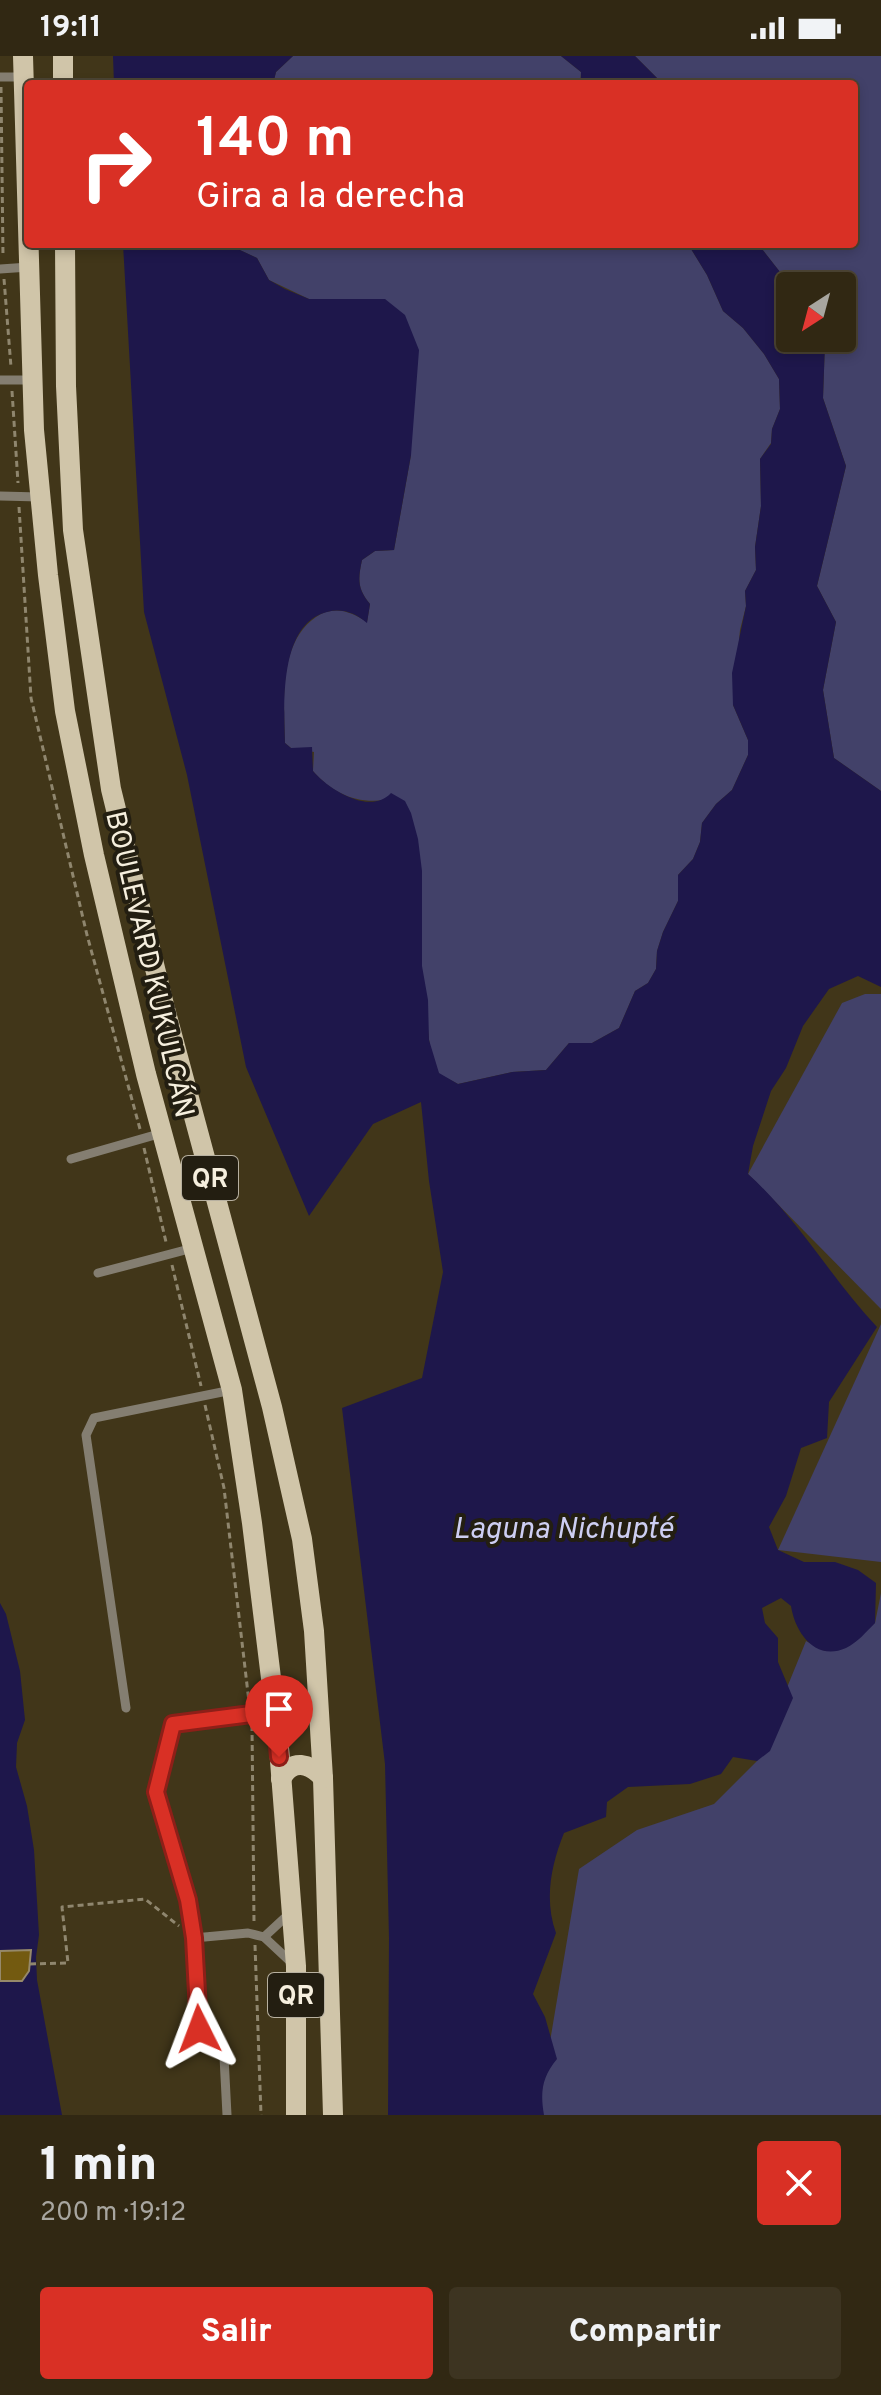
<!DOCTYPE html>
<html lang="es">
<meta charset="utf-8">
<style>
:root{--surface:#312813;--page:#3d3421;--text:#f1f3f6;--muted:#a8a6a0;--line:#4c4433;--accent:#d93025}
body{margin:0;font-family:Overpass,sans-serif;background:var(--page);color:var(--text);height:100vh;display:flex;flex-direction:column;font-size:30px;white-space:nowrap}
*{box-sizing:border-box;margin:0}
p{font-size:26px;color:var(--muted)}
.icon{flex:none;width:44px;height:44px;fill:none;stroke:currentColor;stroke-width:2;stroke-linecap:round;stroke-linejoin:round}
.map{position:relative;height:2059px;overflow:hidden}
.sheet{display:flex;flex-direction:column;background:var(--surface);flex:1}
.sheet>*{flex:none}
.guide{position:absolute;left:24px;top:24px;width:834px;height:168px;border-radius:8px;box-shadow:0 4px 12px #0003,0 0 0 2px var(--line);background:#d93025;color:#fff;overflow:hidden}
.needle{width:52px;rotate:216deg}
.buttons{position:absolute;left:776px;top:216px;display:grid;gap:16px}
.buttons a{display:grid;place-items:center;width:80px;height:80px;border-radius:8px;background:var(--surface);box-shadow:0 4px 12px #0003,0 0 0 2px var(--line);font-size:40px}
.pin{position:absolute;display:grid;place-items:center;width:68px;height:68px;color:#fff;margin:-82px -34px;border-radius:50% 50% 50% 0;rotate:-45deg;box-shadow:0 0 8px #0007}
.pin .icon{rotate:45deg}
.me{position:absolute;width:88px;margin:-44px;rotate:357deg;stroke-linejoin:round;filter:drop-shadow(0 0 6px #0008)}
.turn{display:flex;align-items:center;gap:28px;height:168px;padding:0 40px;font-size:36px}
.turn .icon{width:104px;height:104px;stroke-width:2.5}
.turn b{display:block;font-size:56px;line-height:68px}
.round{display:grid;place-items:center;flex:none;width:84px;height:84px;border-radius:8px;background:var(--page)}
.summary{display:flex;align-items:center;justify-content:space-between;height:136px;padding:0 40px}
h1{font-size:48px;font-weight:800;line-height:60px}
.primary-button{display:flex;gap:16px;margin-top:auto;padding:16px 40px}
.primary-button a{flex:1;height:92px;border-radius:8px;background:var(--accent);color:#fff;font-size:32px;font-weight:800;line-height:92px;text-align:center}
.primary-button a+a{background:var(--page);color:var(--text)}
.status{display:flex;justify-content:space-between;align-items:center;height:56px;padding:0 40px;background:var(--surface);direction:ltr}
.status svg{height:22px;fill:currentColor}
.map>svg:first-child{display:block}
.green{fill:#424169}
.water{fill:#1e174b}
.building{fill:#735a10;stroke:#96896a;stroke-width:2}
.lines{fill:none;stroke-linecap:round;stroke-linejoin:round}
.path{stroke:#8f866e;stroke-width:3;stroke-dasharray:6 4;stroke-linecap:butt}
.lane{stroke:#847e71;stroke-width:9}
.primary{stroke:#d0c5a9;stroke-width:20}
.route-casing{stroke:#8d1f18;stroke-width:20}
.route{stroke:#d93025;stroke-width:14}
.labels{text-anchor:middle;stroke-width:8;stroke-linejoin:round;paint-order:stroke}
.shield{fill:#231e11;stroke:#b7b0a0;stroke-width:2}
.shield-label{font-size:26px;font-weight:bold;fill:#f6efde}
.street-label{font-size:28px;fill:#f6efde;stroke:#231e11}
.water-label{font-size:30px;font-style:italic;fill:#cdcef2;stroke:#231e11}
</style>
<div class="status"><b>19:11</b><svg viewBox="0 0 49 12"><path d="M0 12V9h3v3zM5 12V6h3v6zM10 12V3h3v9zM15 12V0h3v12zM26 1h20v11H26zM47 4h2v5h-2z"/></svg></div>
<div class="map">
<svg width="881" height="2059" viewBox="0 0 881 2059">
<rect width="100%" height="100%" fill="#413619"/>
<g class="green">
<path d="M293 0H561L581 16 580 28H273L276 16Z"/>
<path d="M635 0H881V735L834 702 823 634 836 566 817 530 846 410 823 342 825 286 823 282H842V230H791L758 188H854V28H663Z"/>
<path d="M227 188H688L707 219 723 255 743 272 764 298 779 323 780 353 772 373 771 387 760 403 761 450 755 491 756 514 745 535 746 550 740 574 733 649 748 684V699L732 734 716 748 702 767 700 786 693 803 678 819V845L663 876 657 895 656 913 648 927 635 935 619 972 592 987H569L546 1014 512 1016 458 1028 439 1018C424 988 429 953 423 920 413 861 398 802 385 744 356 748 332 737 313 715L314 696 291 692 285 687C284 646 278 587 316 561 333 549 351 555 367 566L370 548C357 532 358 523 362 504L375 495 394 494 411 399 385 243H309L269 224 257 202Z"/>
<path d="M865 938H881V1253L748 1118 842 947Z"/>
<path d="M881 1268V1506L778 1494Z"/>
<path d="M881 1537V2059H533L541 2039 579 1813 637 1774 714 1748 757 1705 806 1585 825 1595 875 1567Z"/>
</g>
<g class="water">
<path d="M113 0H293L276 16 273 28H114Z"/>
<path d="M561 0H635L663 28H581V16Z"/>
<path d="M123 188H227L257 202 269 224 285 233 309 243H385L405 259 419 294 411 399 394 494 375 495 362 504C358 523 357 532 370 548L367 567C355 557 342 552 327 556 279 568 284 648 285 687L291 692 312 691 313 715C328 733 370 760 391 737L405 745 411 757 418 783 422 815V910L428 944 429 984 439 1017 458 1028 512 1016 546 1014 569 987H592L619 972 635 935 648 927 656 913 657 895 663 876 678 845V819L693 803 700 786 702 767 716 748 732 734 748 699V684L733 649 732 617 746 550 745 535 756 514 755 491 761 450 760 403 771 388 772 373 780 353 779 323 764 298 743 272 723 255 707 219 688 188H758L791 230 790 282H823L825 286 823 342 846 410 817 530 836 566 823 634 834 702 881 735V931L858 920 829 933 803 970 786 1012 771 1035 753 1090 748 1118C800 1165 830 1221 877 1271L829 1346 827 1382 801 1392 786 1440 769 1471 778 1494 804 1506H835L858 1514 876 1527 875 1567C867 1575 857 1587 846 1592 815 1606 795 1576 791 1550L781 1542 762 1552 765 1567 778 1582V1606L793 1642 770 1695 757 1705 733 1701 721 1718 690 1728 628 1731 607 1746 606 1761 564 1777C551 1809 544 1844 556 1877L533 1938 545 1961 557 2003C542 2021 540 2036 544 2059H388L389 1882 385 1708 342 1352 422 1322 443 1216 429 1125 421 1046 373 1068 309 1160 246 1011 187 719 144 556Z"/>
<path d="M0 1547 6 1558 20 1615 25 1664 17 1687 16 1711 27 1750 34 1794 39 1879 36 1901 37 1924 62 2059H0Z"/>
</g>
<path class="building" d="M31 1894 29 1915 22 1925H0V1895Z"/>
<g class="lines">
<g class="path">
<path d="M1 31 3 200"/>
<path d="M4 223 11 311"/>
<path d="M12 335 18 427"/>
<path d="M19 451 31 642 87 879 140 1073"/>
<path d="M144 1092 166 1186"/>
<path d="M172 1209 201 1330"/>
<path d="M205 1349 224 1432 249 1646"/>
<path d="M252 1669 254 1866"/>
<path d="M255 1889 261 2059"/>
<path d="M30 1908 68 1907 62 1851 145 1843 179 1870"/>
</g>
<g class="lane">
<path d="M0 21H24"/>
<path d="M0 213 29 211"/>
<path d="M0 324H32"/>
<path d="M0 440 40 441"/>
<path d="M71 1103 162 1077"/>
<path d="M98 1217 193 1192"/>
<path d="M126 1652 86 1379 94 1362 232 1334"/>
<path d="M264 1881 294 1909"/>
<path d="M194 1882 248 1877 264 1881 291 1856"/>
<path d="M227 2059 224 2001 199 1973 194 1882 188 1844 156 1736 173 1668 275 1655"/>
</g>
<g class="primary">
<path d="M23 0 34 374 48 519 65 655 94 799 146 1018 232 1334 252 1467 278 1679 296 1910V2059"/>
<path d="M63 0V28"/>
<path d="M65 188 66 330 73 474 111 733 164 949 272 1351 302 1483 314 1575 323 1722 333 2059"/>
<path d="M281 1723C292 1702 310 1707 323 1722"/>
</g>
</g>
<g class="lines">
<g class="route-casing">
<path id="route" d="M199 1973 194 1882 188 1844 156 1736 173 1668 275 1655 279 1701"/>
</g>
<use href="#route" class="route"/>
</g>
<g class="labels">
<g class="shield">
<rect x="182" y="1100" width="56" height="44" rx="6"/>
<rect x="268" y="1917" width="56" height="44" rx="6"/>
</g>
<g class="shield-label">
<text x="210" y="1131">QR</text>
<text x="296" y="1948">QR</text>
</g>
<g class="street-label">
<text transform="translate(151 908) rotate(77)" y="10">BOULEVARD KUKULCÁN</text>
</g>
<g class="water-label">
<text x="563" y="1482">Laguna Nichupté</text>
</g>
</g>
</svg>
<div class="buttons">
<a><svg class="needle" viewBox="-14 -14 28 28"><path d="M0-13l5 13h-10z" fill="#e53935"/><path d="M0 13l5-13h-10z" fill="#a8a6a0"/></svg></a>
</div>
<div class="pin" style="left:279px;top:1701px;background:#d93025"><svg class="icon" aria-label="arrive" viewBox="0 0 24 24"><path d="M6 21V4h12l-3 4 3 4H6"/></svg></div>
<svg class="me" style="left:199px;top:1973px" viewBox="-20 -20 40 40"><path d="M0-17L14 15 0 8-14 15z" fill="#d93025" stroke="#fff" stroke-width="4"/></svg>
<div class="guide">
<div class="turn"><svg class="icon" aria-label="right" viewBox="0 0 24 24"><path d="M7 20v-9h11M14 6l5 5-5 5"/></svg><div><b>140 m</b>Gira a la derecha</div></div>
</div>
</div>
<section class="sheet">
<div class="summary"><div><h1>1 min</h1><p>200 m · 19:12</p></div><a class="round" style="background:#d93025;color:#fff"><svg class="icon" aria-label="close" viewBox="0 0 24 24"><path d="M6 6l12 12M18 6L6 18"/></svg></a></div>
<div class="primary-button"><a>Salir</a><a>Compartir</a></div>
</section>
